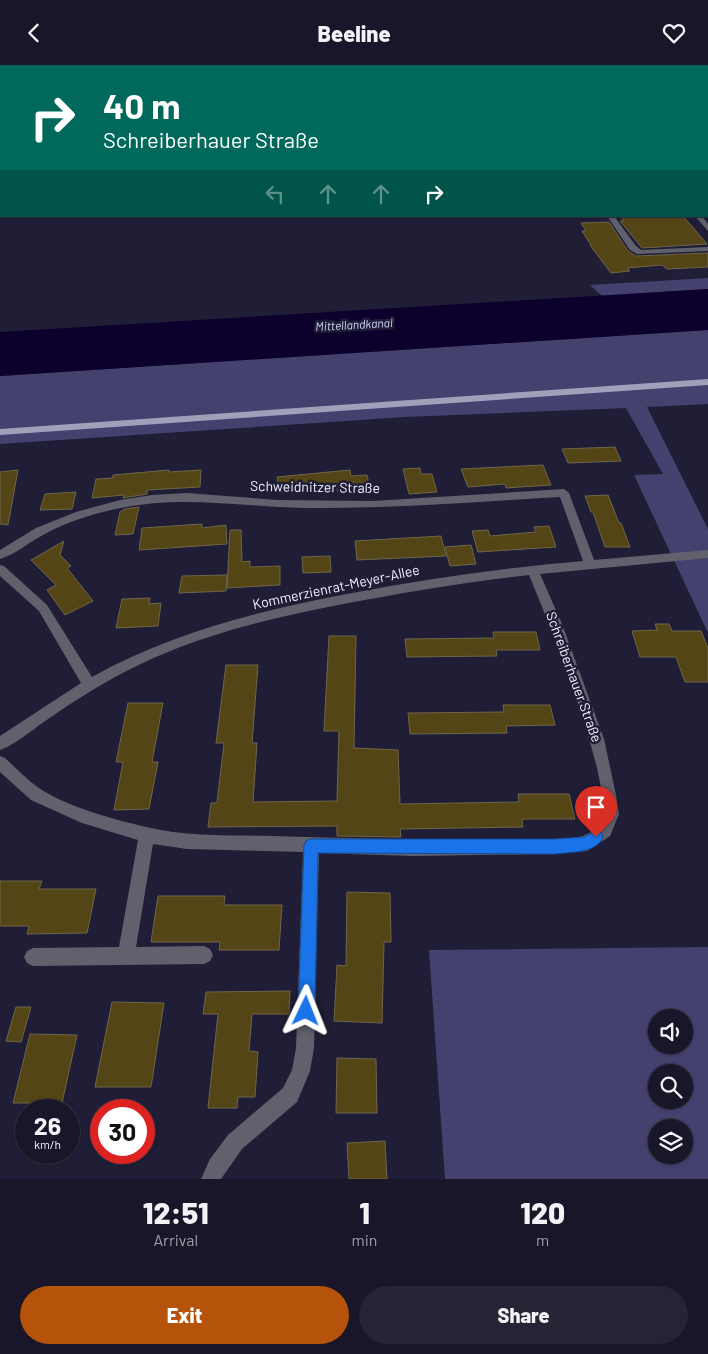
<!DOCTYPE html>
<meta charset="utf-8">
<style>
:root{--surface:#181628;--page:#252334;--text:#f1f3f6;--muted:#9f9fa8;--line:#363545;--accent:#b45309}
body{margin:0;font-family:Barlow,sans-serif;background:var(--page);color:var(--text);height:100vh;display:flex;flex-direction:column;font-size:19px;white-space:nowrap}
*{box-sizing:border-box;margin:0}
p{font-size:16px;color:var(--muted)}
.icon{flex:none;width:28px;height:28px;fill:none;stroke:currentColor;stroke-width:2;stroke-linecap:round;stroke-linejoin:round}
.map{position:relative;height:1114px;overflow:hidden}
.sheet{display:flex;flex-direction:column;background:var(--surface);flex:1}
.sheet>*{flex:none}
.hud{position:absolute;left:0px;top:0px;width:709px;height:152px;box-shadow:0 1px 4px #0004,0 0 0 1px var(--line);background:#00695c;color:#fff;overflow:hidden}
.controls{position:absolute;left:648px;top:944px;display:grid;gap:10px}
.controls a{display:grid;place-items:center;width:45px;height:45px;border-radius:50%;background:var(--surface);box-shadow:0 1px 4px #0004,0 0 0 1px var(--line);font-size:25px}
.speed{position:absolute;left:15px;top:1034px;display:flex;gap:10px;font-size:25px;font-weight:700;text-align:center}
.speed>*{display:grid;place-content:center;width:65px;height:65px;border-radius:50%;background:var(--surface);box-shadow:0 1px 4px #0004,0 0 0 1px var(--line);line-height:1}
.speed small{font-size:12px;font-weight:400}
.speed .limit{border:8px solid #d22;background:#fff;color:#111}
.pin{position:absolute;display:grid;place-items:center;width:42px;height:42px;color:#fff;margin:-51px -21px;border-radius:50% 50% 50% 0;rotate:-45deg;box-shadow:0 0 5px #0007}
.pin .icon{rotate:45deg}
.me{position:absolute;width:55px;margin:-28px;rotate:2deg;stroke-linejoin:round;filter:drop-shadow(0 0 4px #0008)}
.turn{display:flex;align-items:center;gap:18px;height:105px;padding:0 20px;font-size:22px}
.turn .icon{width:65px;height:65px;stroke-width:2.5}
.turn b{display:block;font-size:35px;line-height:42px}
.lanes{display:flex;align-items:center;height:48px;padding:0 20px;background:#0003;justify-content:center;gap:25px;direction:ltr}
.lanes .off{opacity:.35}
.eta{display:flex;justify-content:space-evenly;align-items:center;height:85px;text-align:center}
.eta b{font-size:30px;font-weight:800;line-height:35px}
.primary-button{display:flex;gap:10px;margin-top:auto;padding:10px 20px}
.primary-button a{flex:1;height:58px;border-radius:30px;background:var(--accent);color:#fff;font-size:20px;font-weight:800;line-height:58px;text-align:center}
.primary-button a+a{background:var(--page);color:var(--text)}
header{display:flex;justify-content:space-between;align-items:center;height:65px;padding:0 20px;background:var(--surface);font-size:22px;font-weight:800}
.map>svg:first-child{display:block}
.built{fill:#2a2745}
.green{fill:#44416f;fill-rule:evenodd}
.water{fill:#0c002d}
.building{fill:#544516;stroke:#6f6549}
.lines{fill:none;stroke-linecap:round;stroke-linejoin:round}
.minor{fill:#61616d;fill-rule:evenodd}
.primary{fill:#a1a0ba;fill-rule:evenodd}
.route{fill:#1a73e8;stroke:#114b97}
.labels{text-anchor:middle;stroke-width:5;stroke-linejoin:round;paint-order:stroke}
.far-water-label{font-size:12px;font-style:italic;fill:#d2d2fb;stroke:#201e36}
.street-label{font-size:14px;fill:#f1f1ff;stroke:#201e36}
</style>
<header><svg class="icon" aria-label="back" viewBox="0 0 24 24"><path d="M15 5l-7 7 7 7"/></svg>Beeline<svg class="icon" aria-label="heart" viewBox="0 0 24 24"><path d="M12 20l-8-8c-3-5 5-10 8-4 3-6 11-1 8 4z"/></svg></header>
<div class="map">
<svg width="708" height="1114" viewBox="0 0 708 1114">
<rect width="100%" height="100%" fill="#201e36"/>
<path class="built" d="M471 0H708V113V1Z"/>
<g class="green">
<path d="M708 213V224L602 231 590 220Z"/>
<path d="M708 265V339L647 342 708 464V568L634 410 663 409 626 343 406 352 0 379V311Z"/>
<path d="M708 882V1114H445L429 885ZM656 952H684V980H656ZM656 1008H684V1035H656ZM656 1062H684V1090H656Z"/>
</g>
<path class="water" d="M708 224V265L0 311V267Z"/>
<g class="building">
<path d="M620 151H683L707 179 642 183 620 156H624Z"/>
<path d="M609 157 628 186 636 191 708 188V202L667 204 662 200 627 203 630 206 611 208 590 180H591L582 166H586L581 158Z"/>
<path d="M615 382 621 396 568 398 562 384Z"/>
<path d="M543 400 551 420 506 423 505 419 468 422 461 404Z"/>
<path d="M420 403 421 409H432L437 427 409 429 403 404Z"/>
<path d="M18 405 8 460 0 459V407Z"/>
<path d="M169 405V407L201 405 200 422 147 425V429L123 433 124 430 92 433 96 414 113 413V410Z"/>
<path d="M350 405 351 411 367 410 370 424 338 427 337 423 279 428 277 412Z"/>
<path d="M76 427 72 444 40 445 45 429Z"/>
<path d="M608 430 619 458H621L630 482H605L593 447H591L585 431Z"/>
<path d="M139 442 133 469 115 470 120 447 125 444Z"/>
<path d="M202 459V463L226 460 227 479 139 485 142 463Z"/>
<path d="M549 461 556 482 478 487 472 466 488 465 490 471 536 467 534 462Z"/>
<path d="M230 465H241L242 497 250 496V502L280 501V520L227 523Z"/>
<path d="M441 471 446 491 357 495 355 476Z"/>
<path d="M64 476 60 490 71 501 67 503 93 536 65 550 47 525 56 520 31 495Z"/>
<path d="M471 480 476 499 450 501 445 482Z"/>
<path d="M330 491 331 507 303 508 302 492Z"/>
<path d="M227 510 226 526 179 528 182 511Z"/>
<path d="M150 533 149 539 161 538 158 561 116 563 122 534Z"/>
<path d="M655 559H669L672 566H701L708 583V617H685L676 592H640L632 566 657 565Z"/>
<path d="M493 567H536L540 585H496L497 591 407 592 405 574 494 573Z"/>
<path d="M329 571H356L354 683 398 685 400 739 519 737 518 729H569L575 754H522L523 762 400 764 401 772 337 771V761L208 762 211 738H217L221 704 224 678H216L226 600H258L252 678H257L253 737 337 736 339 666H324Z"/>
<path d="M128 638H163L152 697H158L149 744 114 745 123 697H116Z"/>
<path d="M503 640H550L555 660 506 661 507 668 410 669 408 648 504 647Z"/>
<path d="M0 816H42L39 824H96L87 868 27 869 29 861H0Z"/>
<path d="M347 827 390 828 391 877H384L382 958 334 956 337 900 346 901Z"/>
<path d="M158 831H225L224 840H282L279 885H219L220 877H151Z"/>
<path d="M290 926 289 949H252L249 986 258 987 255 1032H238L237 1043H208L218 949H203L206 927Z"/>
<path d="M112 937 164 938 151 1022H95Z"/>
<path d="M16 942H31L21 977 6 976Z"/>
<path d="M30 969 77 970 62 1038H13Z"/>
<path d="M337 993 376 994 377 1048H336Z"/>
<path d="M385 1076 387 1114H349L347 1078Z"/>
</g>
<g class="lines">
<g class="minor">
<rect x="195" y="0" width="4" height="1"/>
<rect x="0" y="73" width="1" height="4"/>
<path d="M607 151H614L636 181 641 185 708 182V186L637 189 630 185Z"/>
<path d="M695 151H702L708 159V166Z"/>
<path d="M564 424 569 428 594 495 708 485V493L540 509 562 559 604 674 616 730 619 749 610 771 587 786 553 789 414 791 319 788 314 983 310 1006 297 1037 242 1084 221 1114H201L210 1094 228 1070 283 1023 292 1005 296 983 303 787 187 784 153 779 136 882 204 881 210 884 213 890 210 896 204 899 33 901 27 898 24 892 27 886 33 883 119 882 138 775 82 758 31 735 0 707V691L5 693C17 704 29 717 42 725 71 743 113 754 146 762 187 772 231 770 273 771 343 773 412 775 481 774 511 774 554 778 583 771 589 769 598 763 600 758 617 722 546 551 529 510 465 517 401 528 338 540 276 552 213 567 156 592 119 608 86 628 54 650 38 660 17 679 0 685V671L81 618 39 546 0 511V500L4 501 47 540 92 612C171 568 258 546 347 529 425 514 504 503 583 496L560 432C475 437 391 444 306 443 244 442 183 430 121 443 95 448 66 457 43 470 29 477 15 490 0 494V485L36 463 76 447 120 435 152 430 187 428 277 435 373 436Z"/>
</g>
<path class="primary" d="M708 314V320L0 370V364Z"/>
</g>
<path class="route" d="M596 765 601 767 603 772C596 789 569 787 554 789L318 788 315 946 312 952 306 954 301 952 298 946 304 781 306 776 311 774H554L585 772Z"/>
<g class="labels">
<g class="far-water-label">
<text transform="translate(354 260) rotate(-3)" y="4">Mittellandkanal</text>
</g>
<g class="street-label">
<text transform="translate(315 422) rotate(1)" y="5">Schweidnitzer Straße</text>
<text transform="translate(336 522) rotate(-12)" y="5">Kommerzienrat-Meyer-Allee</text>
<text transform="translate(574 612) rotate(70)" y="5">Schreiberhauer Straße</text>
</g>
</g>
</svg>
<div class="controls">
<a><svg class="icon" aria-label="sound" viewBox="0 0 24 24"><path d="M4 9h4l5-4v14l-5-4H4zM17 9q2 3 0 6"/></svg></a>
<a><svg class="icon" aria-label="search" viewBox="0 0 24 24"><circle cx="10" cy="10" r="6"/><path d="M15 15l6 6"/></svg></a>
<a><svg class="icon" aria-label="layers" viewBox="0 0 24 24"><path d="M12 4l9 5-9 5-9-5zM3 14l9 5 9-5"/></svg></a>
</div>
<div class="speed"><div>26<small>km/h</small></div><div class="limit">30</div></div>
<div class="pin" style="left:596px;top:772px;background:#d93025"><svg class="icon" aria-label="arrive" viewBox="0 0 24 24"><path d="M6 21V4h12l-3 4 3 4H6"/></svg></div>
<svg class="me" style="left:306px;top:946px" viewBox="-20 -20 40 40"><path d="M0-17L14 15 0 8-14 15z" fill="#1a73e8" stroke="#fff" stroke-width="4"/></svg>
<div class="hud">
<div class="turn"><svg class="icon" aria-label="right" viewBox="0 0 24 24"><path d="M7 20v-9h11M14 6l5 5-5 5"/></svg><div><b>40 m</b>Schreiberhauer Straße</div></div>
<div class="lanes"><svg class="icon off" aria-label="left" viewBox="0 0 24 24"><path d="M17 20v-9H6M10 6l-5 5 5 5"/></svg><svg class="icon off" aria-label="ahead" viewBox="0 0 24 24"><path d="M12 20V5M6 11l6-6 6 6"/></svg><svg class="icon off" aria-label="ahead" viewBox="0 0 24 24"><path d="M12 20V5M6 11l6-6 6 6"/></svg><svg class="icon" aria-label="right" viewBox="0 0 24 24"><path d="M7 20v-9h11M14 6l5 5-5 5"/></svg></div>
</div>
</div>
<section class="sheet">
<div class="eta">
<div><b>12:51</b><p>Arrival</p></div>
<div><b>1</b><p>min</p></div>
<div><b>120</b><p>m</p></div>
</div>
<div class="primary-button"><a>Exit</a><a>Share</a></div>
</section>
